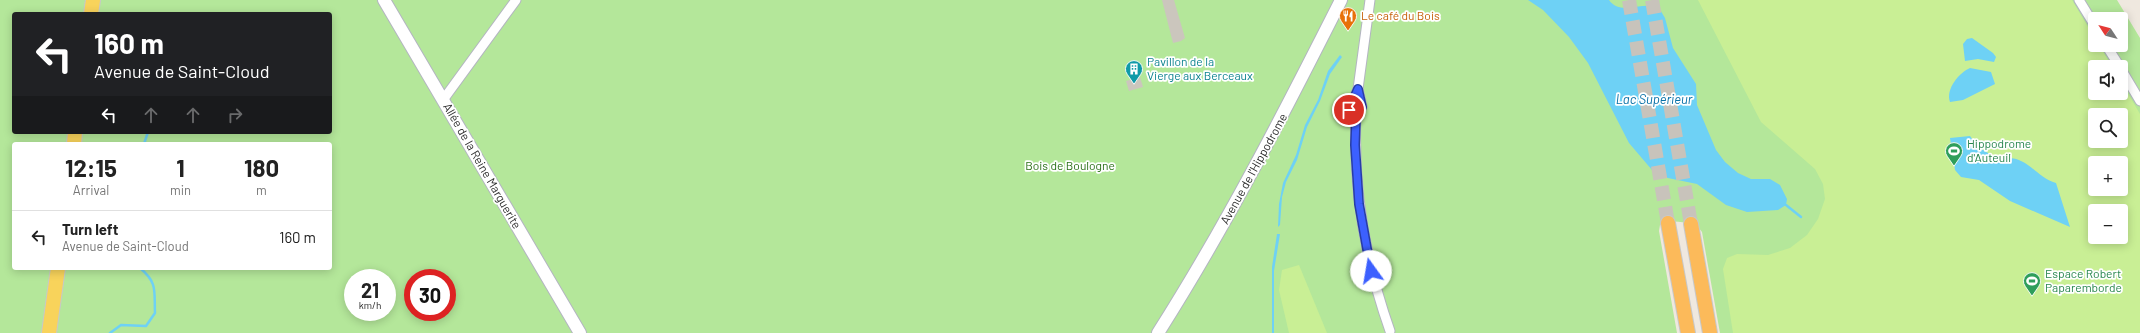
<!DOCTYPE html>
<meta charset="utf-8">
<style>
:root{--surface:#fff;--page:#f6f6f6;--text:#222;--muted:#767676;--line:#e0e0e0}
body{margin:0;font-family:Barlow,sans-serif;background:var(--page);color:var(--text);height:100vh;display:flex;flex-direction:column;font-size:15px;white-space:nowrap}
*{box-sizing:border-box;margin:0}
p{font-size:13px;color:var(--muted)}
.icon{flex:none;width:22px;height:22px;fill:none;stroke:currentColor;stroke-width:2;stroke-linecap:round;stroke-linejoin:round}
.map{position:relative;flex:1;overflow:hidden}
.side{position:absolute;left:12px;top:142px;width:320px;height:128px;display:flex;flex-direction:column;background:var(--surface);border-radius:4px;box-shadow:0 2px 10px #0003}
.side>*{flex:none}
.guide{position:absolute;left:12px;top:12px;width:320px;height:122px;border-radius:4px;box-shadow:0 2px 10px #0003;background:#202124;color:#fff;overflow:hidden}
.needle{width:26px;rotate:306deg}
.buttons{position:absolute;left:2088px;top:12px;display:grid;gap:8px}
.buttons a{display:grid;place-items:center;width:40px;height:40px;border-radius:4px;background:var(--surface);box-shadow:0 2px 10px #0003;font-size:20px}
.speed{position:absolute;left:344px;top:269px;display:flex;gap:8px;font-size:20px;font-weight:700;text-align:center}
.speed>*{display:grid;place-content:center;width:52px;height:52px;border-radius:50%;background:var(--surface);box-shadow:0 2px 10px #0003;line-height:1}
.speed small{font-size:10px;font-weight:400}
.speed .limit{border:6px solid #d22;background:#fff;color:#111}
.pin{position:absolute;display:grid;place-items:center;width:34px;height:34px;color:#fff;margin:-17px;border:2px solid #fff;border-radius:50%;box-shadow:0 1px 4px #0007}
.me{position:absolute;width:44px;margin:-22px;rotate:347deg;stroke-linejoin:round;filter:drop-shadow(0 0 3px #0008)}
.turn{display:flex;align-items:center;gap:14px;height:84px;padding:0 16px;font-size:18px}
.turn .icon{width:52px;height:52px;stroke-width:2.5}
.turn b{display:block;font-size:28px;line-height:34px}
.lanes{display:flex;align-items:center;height:38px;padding:0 16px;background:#0003;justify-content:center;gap:20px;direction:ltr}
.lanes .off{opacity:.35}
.eta{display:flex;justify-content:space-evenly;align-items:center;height:68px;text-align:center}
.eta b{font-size:24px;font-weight:700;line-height:28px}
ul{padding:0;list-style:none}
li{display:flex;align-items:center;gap:12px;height:52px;padding:0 16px;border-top:1px solid var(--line)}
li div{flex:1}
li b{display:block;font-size:15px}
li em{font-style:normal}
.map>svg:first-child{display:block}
.green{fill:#b4e79a;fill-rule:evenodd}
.pitch{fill:#c9ef95;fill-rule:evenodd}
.water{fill:#6ed1f5}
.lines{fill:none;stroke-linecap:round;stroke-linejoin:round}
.stream{stroke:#6ed1f5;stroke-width:2.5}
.building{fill:#cbc6bd}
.trunk-tunnel{stroke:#c8c3bb;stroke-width:14;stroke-dasharray:14 7;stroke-linecap:butt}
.minor-casing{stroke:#b3b5c1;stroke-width:11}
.secondary-casing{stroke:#b3b5c1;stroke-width:14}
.primary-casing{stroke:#c8c8c8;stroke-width:16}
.trunk-casing{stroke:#c8c8c8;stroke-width:16}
.minor{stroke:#fff;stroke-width:9}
.secondary{stroke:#fff;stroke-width:12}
.primary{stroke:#f8d35b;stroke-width:14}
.trunk{stroke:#fcba5a;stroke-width:14}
.route-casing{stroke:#273ea6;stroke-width:10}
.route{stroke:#3c60ff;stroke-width:7}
.labels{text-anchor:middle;stroke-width:3.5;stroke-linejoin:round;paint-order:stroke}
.food-label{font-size:12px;fill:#c56008;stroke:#fff;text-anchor:start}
.culture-label{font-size:12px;fill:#0d838f;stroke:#fff;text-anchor:start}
.leisure-label{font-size:12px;fill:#27864d;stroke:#fff;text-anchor:start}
.street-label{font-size:12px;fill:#2d2d2d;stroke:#fff}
.park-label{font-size:12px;fill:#2a7017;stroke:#fff}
.water-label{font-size:13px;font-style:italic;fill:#0770a7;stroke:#fff}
</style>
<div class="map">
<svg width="2140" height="333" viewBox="0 0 2140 333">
<rect width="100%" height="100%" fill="#efe8df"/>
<path class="green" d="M0 0H2117L2140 38V333H1720L1702 232C1697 222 1668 218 1660 225L1659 231 1677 333H0ZM14 14H330V132H14ZM2095 19H2121V45H2095ZM2095 67H2121V93H2095ZM2095 115H2121V141H2095ZM14 144H330V268H14ZM2095 163H2121V189H2095ZM2095 211H2121V237H2095ZM353 278H387V312H353ZM413 278H447V312H413Z"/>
<g class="pitch">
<path d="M1698 0H2072L2095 39V45H2099L2112 67H2095V93H2121V82L2140 114V333H1733L1723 269 1727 258 1737 254 1768 255 1790 248 1807 235 1818 219 1825 199 1823 184 1815 169 1761 122ZM2095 115H2121V141H2095ZM2095 163H2121V189H2095ZM2095 211H2121V237H2095Z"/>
<path d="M1299 265 1327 333H1289L1279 290 1282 270Z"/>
</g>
<g class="water">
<path d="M1528 0H1609C1621 17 1643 0 1659 8L1665 18 1673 48 1696 84 1697 105 1716 150 1725 162 1738 173 1751 179H1770L1780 185 1787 199 1786 205 1778 210 1747 212 1726 205 1697 184 1663 177 1652 170 1629 143 1588 63 1569 37 1543 10Z"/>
<path d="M1972 38 1993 53 1996 57 1994 62 1978 59 1965 61 1963 44 1967 39Z"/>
<path d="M1340 55 1342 57 1330 74 1320 101 1307 127 1297 160 1286 182 1282 197 1280 225 1278 227 1279 204 1283 183 1296 155 1305 125 1318 100 1328 71Z"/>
<path d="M1970 68 1991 72 1995 84 1963 100 1950 102C1945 89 1960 72 1970 68Z"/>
<path d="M1970 136C1979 149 1990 157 2006 158 2012 158 2015 158 2021 161 2034 167 2041 179 2056 183L2070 227 2010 201 1979 180 1961 177 1955 170 1950 138Z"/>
<path d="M1277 234H1280L1274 271V333H1272V267Z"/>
</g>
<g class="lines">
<g class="stream">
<path d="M144 144 148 132"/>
<path d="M1786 205 1801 217"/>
<path d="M110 333 121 325 146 326 155 313C154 291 158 283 140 268"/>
</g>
</g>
<g class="building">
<path d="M1162 0H1174L1185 38 1181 41 1173 43Z"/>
<path d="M1140 77 1143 87 1129 91 1126 81Z"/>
</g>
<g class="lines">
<g class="trunk-tunnel">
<path d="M1629 0 1668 223"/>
<path d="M1652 0 1691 224"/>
</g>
<g class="minor-casing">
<g id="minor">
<path d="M2079 0 2095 26"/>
<path d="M2106 45 2120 67"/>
<path d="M2121 69 2140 101"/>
<path d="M1358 89 1362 107 1356 117 1352 116 1349 110 1358 89 1370 0"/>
<path d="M443 100 516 0"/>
<path d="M1356 117C1353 190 1366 263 1390 331"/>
</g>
</g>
<g class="secondary-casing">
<g id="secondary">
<path d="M384 0 580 333"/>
<path d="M1158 333C1226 226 1284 113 1341 0"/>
</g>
</g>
<g class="primary-casing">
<g id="primary">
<path d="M91 14 93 0"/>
<path d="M74 144 75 132"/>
<path d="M49 333 58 268"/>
</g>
</g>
<g class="trunk-casing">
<g id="trunk">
<path d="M1668 223 1688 333"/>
<path d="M1691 224 1710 333"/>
</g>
</g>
<use href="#minor" class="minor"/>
<use href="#secondary" class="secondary"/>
<use href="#primary" class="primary"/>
<use href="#trunk" class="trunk"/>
</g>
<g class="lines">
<g class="route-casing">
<path id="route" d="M1349 110 1358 89 1362 107 1356 117 1355 145 1359 204 1371 271"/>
</g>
<use href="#route" class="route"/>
</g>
<defs>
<g id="restaurant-pin" transform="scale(0.9)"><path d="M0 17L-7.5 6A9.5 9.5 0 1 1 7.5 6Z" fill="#e8710a" stroke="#fff"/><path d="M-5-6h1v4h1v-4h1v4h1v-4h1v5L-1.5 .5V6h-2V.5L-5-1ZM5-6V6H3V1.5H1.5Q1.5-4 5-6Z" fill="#fff"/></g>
<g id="building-pin" transform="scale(0.9)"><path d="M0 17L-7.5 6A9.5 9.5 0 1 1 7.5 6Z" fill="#0f9aa8" stroke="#fff"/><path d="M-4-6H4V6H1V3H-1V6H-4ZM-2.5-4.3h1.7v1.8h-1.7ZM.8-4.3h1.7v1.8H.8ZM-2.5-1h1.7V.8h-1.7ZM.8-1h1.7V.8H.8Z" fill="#fff"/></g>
<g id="stadium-pin" transform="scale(0.9)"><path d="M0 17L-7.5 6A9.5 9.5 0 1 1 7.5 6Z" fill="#2e9e5b" stroke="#fff"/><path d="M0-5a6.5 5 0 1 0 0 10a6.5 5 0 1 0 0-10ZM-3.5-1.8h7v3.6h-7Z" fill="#fff"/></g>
</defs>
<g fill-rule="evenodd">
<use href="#restaurant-pin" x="1348" y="16"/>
<use href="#building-pin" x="1134" y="69"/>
<use href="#stadium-pin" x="1954" y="151"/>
<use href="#stadium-pin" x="2032" y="281"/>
</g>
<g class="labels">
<g class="food-label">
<text x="1361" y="20">Le café du Bois</text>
</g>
<g class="culture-label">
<text x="1147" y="66">Pavillon de la<tspan x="1147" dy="14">Vierge aux Berceaux</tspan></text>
</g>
<g class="leisure-label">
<text x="1967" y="148">Hippodrome<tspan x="1967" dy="14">d'Auteuil</tspan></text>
<text x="2045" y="278">Espace Robert<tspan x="2045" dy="14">Paparemborde</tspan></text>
</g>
<g class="street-label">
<text transform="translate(482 166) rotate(60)" y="4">Allée de la Reine Marguerite</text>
<text transform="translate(1254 169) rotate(-61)" y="4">Avenue de l'Hippodrome</text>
</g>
<g class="park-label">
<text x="1070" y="170">Bois de Boulogne</text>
</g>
<g class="water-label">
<text x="1654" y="104">Lac Supérieur</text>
</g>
</g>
</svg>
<div class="buttons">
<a><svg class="needle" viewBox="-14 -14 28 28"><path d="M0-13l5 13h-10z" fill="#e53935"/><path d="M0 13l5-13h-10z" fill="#767676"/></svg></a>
<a><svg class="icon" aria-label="sound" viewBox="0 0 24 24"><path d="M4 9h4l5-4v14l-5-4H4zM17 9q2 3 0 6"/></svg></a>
<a><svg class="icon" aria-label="search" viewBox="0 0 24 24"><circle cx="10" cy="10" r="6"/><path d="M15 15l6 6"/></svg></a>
<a>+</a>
<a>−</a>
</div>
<div class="speed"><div>21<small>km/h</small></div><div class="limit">30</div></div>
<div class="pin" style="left:1349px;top:110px;background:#d93025"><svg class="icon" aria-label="arrive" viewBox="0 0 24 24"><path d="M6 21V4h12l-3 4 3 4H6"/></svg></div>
<svg class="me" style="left:1371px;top:271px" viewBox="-20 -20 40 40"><circle r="19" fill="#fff"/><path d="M0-13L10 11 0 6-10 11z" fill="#3c60ff"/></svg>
<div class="guide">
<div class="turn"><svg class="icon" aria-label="left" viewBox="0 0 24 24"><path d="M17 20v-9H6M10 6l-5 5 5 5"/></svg><div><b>160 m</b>Avenue de Saint-Cloud</div></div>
<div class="lanes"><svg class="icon" aria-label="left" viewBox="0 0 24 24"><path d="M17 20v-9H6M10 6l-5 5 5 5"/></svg><svg class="icon off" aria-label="ahead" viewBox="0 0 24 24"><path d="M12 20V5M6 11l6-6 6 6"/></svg><svg class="icon off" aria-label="ahead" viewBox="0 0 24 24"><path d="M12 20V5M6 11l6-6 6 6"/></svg><svg class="icon off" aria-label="right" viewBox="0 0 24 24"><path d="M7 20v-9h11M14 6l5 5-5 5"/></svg></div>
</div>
<section class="side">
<div class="eta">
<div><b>12:15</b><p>Arrival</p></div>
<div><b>1</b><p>min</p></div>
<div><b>180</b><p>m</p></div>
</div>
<ul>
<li><svg class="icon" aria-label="left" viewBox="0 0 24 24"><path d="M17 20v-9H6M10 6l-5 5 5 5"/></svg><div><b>Turn left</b><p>Avenue de Saint-Cloud</p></div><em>160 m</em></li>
</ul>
</section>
</div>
